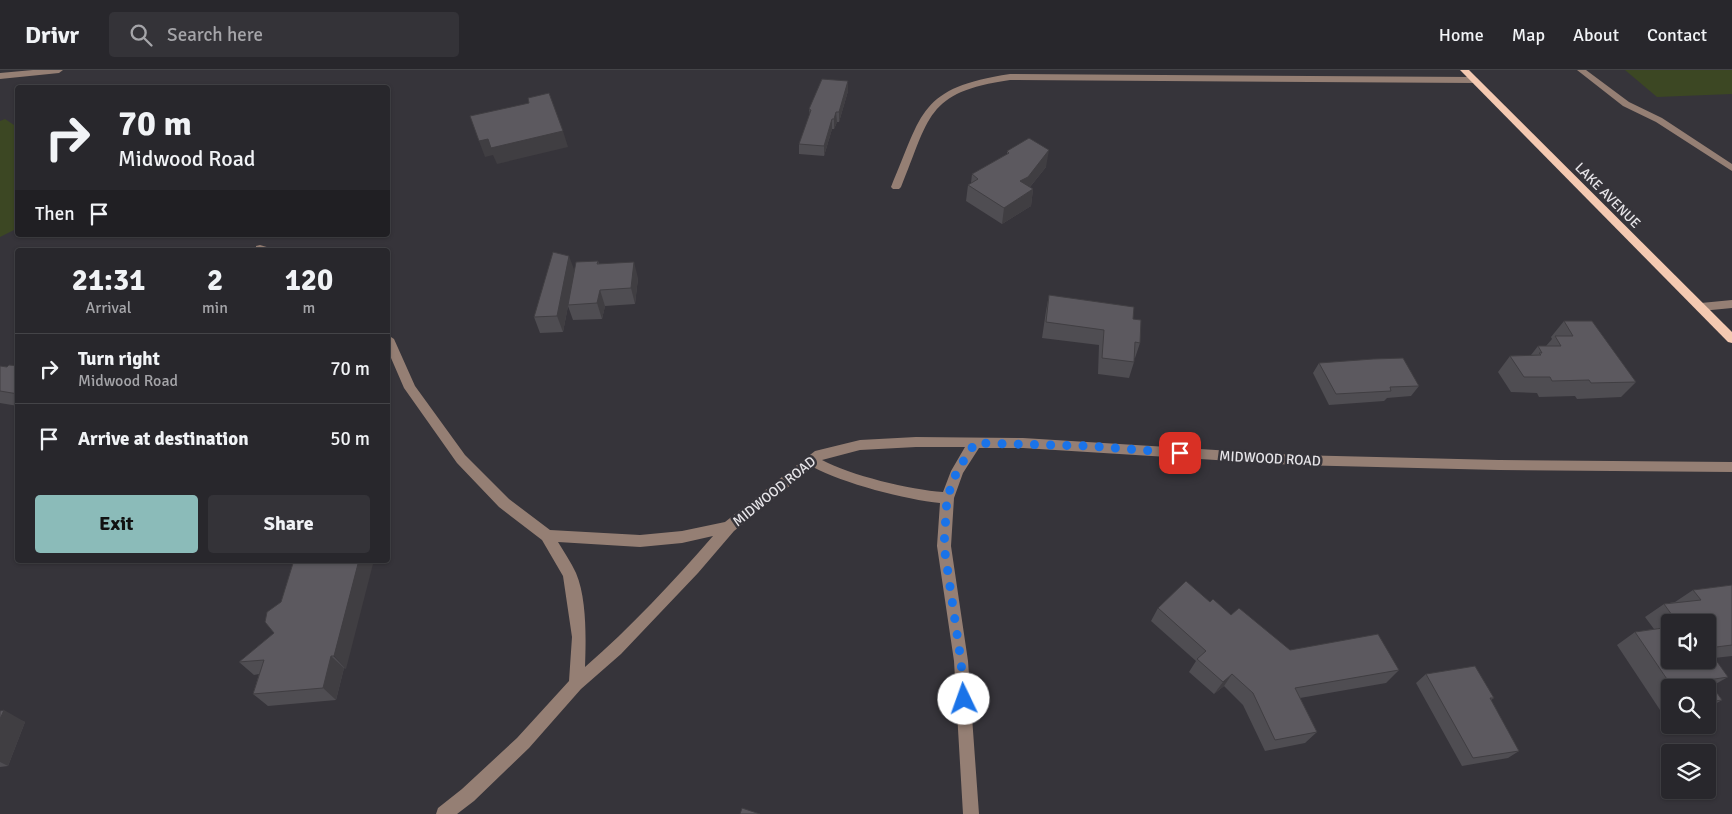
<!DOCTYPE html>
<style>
:root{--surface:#28272c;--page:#343338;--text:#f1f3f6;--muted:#a5a5a9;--line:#444448;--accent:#8bbbb9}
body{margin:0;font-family:Signika,sans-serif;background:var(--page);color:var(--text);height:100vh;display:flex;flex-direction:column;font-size:19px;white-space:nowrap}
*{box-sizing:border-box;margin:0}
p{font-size:16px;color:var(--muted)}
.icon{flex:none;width:28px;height:28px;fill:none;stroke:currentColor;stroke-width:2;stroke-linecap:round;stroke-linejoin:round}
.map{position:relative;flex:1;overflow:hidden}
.panel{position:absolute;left:15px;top:178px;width:375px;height:315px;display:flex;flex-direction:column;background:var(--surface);border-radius:5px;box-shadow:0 1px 4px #0004,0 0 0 1px var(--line)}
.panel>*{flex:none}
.banner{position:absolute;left:15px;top:15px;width:375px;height:152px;border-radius:5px;box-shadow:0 1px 4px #0004,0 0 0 1px var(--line);background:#28272c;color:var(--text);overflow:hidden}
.buttons{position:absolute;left:1661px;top:544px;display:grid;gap:10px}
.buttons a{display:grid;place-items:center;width:55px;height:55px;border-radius:5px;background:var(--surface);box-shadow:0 1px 4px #0004,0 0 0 1px var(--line);font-size:25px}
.pin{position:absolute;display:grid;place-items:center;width:42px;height:42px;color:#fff;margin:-21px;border-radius:10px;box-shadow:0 2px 8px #0006}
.me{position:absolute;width:55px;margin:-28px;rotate:357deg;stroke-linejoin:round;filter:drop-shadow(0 0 4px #0008)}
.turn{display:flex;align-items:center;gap:18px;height:105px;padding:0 20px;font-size:22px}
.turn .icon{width:65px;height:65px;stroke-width:2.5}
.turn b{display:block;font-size:35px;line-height:42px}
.then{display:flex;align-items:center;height:48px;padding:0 20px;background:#0003;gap:10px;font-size:19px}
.eta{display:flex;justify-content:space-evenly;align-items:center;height:85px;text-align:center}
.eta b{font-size:30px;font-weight:800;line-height:35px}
.action{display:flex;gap:10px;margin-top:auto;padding:10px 20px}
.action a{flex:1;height:58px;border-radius:5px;background:var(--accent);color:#111;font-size:20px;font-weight:800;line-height:58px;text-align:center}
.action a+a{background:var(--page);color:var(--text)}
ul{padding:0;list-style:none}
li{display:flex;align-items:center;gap:15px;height:70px;padding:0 20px;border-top:1px solid var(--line)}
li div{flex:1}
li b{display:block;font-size:19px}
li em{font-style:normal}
header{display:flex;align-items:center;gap:30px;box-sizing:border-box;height:70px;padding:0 25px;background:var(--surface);border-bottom:1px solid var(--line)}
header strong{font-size:24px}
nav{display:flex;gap:28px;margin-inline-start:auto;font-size:18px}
.search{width:350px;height:45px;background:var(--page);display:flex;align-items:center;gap:12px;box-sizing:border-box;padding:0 18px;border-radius:5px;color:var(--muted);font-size:19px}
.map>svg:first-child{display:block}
.green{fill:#3c4723}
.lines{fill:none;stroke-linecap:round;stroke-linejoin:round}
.minor{fill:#957f74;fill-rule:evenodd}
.major{fill:#f4c9b1;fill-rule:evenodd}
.wall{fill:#4f4d52;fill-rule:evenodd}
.shaded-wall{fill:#403e42}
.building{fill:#5c595f;stroke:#403e42}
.route{stroke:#1a73e8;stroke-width:9;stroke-dasharray:0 16.2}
.labels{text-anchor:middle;stroke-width:5;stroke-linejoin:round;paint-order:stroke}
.street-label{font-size:14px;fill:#e7e5e9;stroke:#36343a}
</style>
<header>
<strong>Drivr</strong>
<div class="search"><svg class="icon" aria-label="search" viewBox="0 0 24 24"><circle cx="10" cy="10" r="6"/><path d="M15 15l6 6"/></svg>Search here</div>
<nav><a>Home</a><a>Map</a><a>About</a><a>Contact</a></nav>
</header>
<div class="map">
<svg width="1732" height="744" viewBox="0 0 1732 744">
<rect width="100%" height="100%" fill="#36343a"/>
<g class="green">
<path d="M1625 0H1732V24L1657 27Z"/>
<path d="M5 49 17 57 18 158 0 167V51Z"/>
</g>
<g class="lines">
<g class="minor">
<path d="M33 0H63L59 3 0 9V3Z"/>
<path d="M1577 0H1586L1629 32 1662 48 1732 94V101L1656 52 1623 36Z"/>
<path d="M1010 4 1474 7 1478 10 1474 13 1010 10C925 22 930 48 901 117L899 119H893L891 117C923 42 919 18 1010 4Z"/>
<path d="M260 175 270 178 271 180H256V176Z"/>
<path d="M1732 230V238L1701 241 1695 237 1701 233Z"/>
<path d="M388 265 394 269 415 316 465 385 509 429 550 460 640 465 682 461 725 452 815 381 860 370 916 367 1023 368 1295 385 1499 390 1732 392V402L1499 400 1295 395 1023 378H979L963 403 954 428 951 476 968 591 979 744H963L954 591 937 476 940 433C907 430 842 413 813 397L734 461 698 503 621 584 581 619 529 678 474 731 457 744H436L438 738 462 719 517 668 569 611 572 567 563 506 542 470 499 437 457 393 404 318 388 281ZM916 377H965L951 401 943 422C911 420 849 405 822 390L860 380ZM713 466C673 512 631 557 585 597 586 569 587 529 576 503 571 492 564 482 558 472L640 477 682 473Z"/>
</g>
<path class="major" d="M1460 0H1469L1732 262V273L1728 272Z"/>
</g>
<g class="wall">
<path d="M848 21 839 52H837L834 59H832L824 86 799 84V74L810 45 809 39Z"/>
<path d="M1007 81 1046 97 1030 117 1033 119 1031 136 1002 154 966 131 968 115 971 113 972 104 1007 84Z"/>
<path d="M598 191 599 194 638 208 635 234 605 236 602 249 573 250 568 236 563 262 540 263 534 247 574 201Z"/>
<path d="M1049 225 1133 249 1140 273 1135 288H1134V292L1129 308 1098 304 1099 275 1042 268 1046 241Z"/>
<path d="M1564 251 1636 312 1621 327 1577 329 1575 326 1539 327 1537 323 1511 322 1498 302 1510 286 1531 285 1538 276H1546L1552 269 1551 267Z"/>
<path d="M1319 293 1419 316 1411 326 1387 328 1384 331 1329 335 1313 303Z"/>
<path d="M0 296 7 297 18 296V336L0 333Z"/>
<path d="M1732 515V586L1714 588 1728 607 1712 616 1722 630 1708 638V618H1670V646H1664L1617 575 1635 562 1654 559 1645 547 1664 534 1675 532 1693 520ZM1670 552H1708L1670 590Z"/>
<path d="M281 532 346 599 344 598 336 630 268 636 253 624 259 604 254 605 239 592 274 563Z"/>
<path d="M1210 532 1290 580 1399 600 1386 613 1300 628 1317 662 1305 673 1265 681 1243 635 1224 616 1214 624 1189 602 1196 591 1151 551 1158 538Z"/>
<path d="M1426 604 1494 628 1491 630 1519 681 1508 688 1462 696 1416 613Z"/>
<path d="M0 641 25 652 8 696 0 697Z"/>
</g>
<g class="shaded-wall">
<path d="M848 11V21L839 52V42Z"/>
<path d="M836 42 837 52 834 59V49Z"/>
<path d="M832 49V59L824 86V76Z"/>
<path d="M563 61 568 77 497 94 493 85 485 87 479 71 488 69Z"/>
<path d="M1049 80 1046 97 1025 123 1020 111Z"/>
<path d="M1033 119 1031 136 1002 154 1004 138Z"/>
<path d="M569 186 575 202 568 235V236L563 262 557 246Z"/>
<path d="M634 192 638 208 635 234 631 218Z"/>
<path d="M600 220 605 236 602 249 597 233Z"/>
<path d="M359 490H374L346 599 334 586Z"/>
<path d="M331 586 344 598 336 630 323 618Z"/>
<path d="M1232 604 1224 616 1214 624 1223 612Z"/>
<path d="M4 640 25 652 8 696 0 692V649Z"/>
</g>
<g class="building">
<path d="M822 9 848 11 839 42H836L834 49H832L824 76 799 74 811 40 809 39Z"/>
<path d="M549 23 563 61 491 78 488 69 479 71 470 46 529 33 528 28Z"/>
<path d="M1029 68 1049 80 1028 107 1020 111 1033 119 1004 138 968 115 978 109 972 104 1009 83 1007 81Z"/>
<path d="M553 182 569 186 557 246 534 247Z"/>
<path d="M598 191 597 194 634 192 631 218 600 220 597 233 568 235 576 192Z"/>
<path d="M1049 225 1134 237 1133 249 1141 250 1140 273 1135 272 1134 292 1102 288 1104 260 1046 252Z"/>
<path d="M1564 251H1592L1636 312 1591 313 1589 310 1552 311 1550 307H1524L1510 286 1541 285 1539 283H1542L1538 276H1561L1555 266H1573Z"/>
<path d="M1403 288 1419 316 1390 317 1391 321 1336 324 1319 293 1373 289Z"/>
<path d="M9 295 18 296V324L0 321V296L7 297Z"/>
<path d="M294 490H359L334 586H331L323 618 253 624 264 590 239 592 274 563 265 552 267 542 281 532Z"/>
<path d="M1186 511 1210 532 1213 529 1231 545 1239 538 1290 580 1378 564 1399 600 1295 618 1317 662 1275 670 1253 623 1232 604 1223 612 1197 589 1206 581 1158 538Z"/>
<path d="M1732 515V575L1708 578V552H1677L1664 534 1701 530 1693 520Z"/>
<path d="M1670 557V590H1708V579L1728 607 1708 610 1722 630 1708 632V618H1673L1635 562Z"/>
<path d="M1475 596 1494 628H1490L1519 681 1473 688 1426 604Z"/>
<path d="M4 640 0 649V641Z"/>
<path d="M742 738 760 744H740Z"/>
</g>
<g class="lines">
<path class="route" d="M964 629 961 591 944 476 947 428 957 401 975 373 1090 376 1180 383"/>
</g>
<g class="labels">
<g class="street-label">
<text transform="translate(1608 125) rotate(45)" y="5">LAKE AVENUE</text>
<text transform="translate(1270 388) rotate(3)" y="5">MIDWOOD ROAD</text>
<text transform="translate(774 421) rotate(-39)" y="5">MIDWOOD ROAD</text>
</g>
</g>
</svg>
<div class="buttons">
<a><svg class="icon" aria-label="sound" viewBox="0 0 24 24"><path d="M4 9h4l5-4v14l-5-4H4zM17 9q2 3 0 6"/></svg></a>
<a><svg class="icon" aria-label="search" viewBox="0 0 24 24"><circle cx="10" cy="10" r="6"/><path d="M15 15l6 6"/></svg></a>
<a><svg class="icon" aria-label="layers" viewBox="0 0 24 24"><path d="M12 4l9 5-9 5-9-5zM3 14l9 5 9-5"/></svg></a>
</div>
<div class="pin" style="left:1180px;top:383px;background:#d93025"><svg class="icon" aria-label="arrive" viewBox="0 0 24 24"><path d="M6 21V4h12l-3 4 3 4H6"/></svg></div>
<svg class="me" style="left:964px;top:629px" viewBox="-20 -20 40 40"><circle r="19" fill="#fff"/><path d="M0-13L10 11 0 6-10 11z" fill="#1a73e8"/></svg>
<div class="banner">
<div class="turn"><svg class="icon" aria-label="right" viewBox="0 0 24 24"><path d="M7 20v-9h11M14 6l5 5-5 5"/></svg><div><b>70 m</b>Midwood Road</div></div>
<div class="then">Then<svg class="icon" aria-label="arrive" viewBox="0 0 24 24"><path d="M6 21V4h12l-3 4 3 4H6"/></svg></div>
</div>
<section class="panel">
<div class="eta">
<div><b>21:31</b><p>Arrival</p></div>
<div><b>2</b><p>min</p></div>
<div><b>120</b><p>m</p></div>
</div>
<ul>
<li><svg class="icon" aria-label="right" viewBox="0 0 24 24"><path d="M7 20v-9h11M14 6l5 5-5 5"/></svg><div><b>Turn right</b><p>Midwood Road</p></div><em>70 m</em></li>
<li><svg class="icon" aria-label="arrive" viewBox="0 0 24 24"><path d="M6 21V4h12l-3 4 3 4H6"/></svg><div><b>Arrive at destination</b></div><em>50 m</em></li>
</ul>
<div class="action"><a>Exit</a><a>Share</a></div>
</section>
</div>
